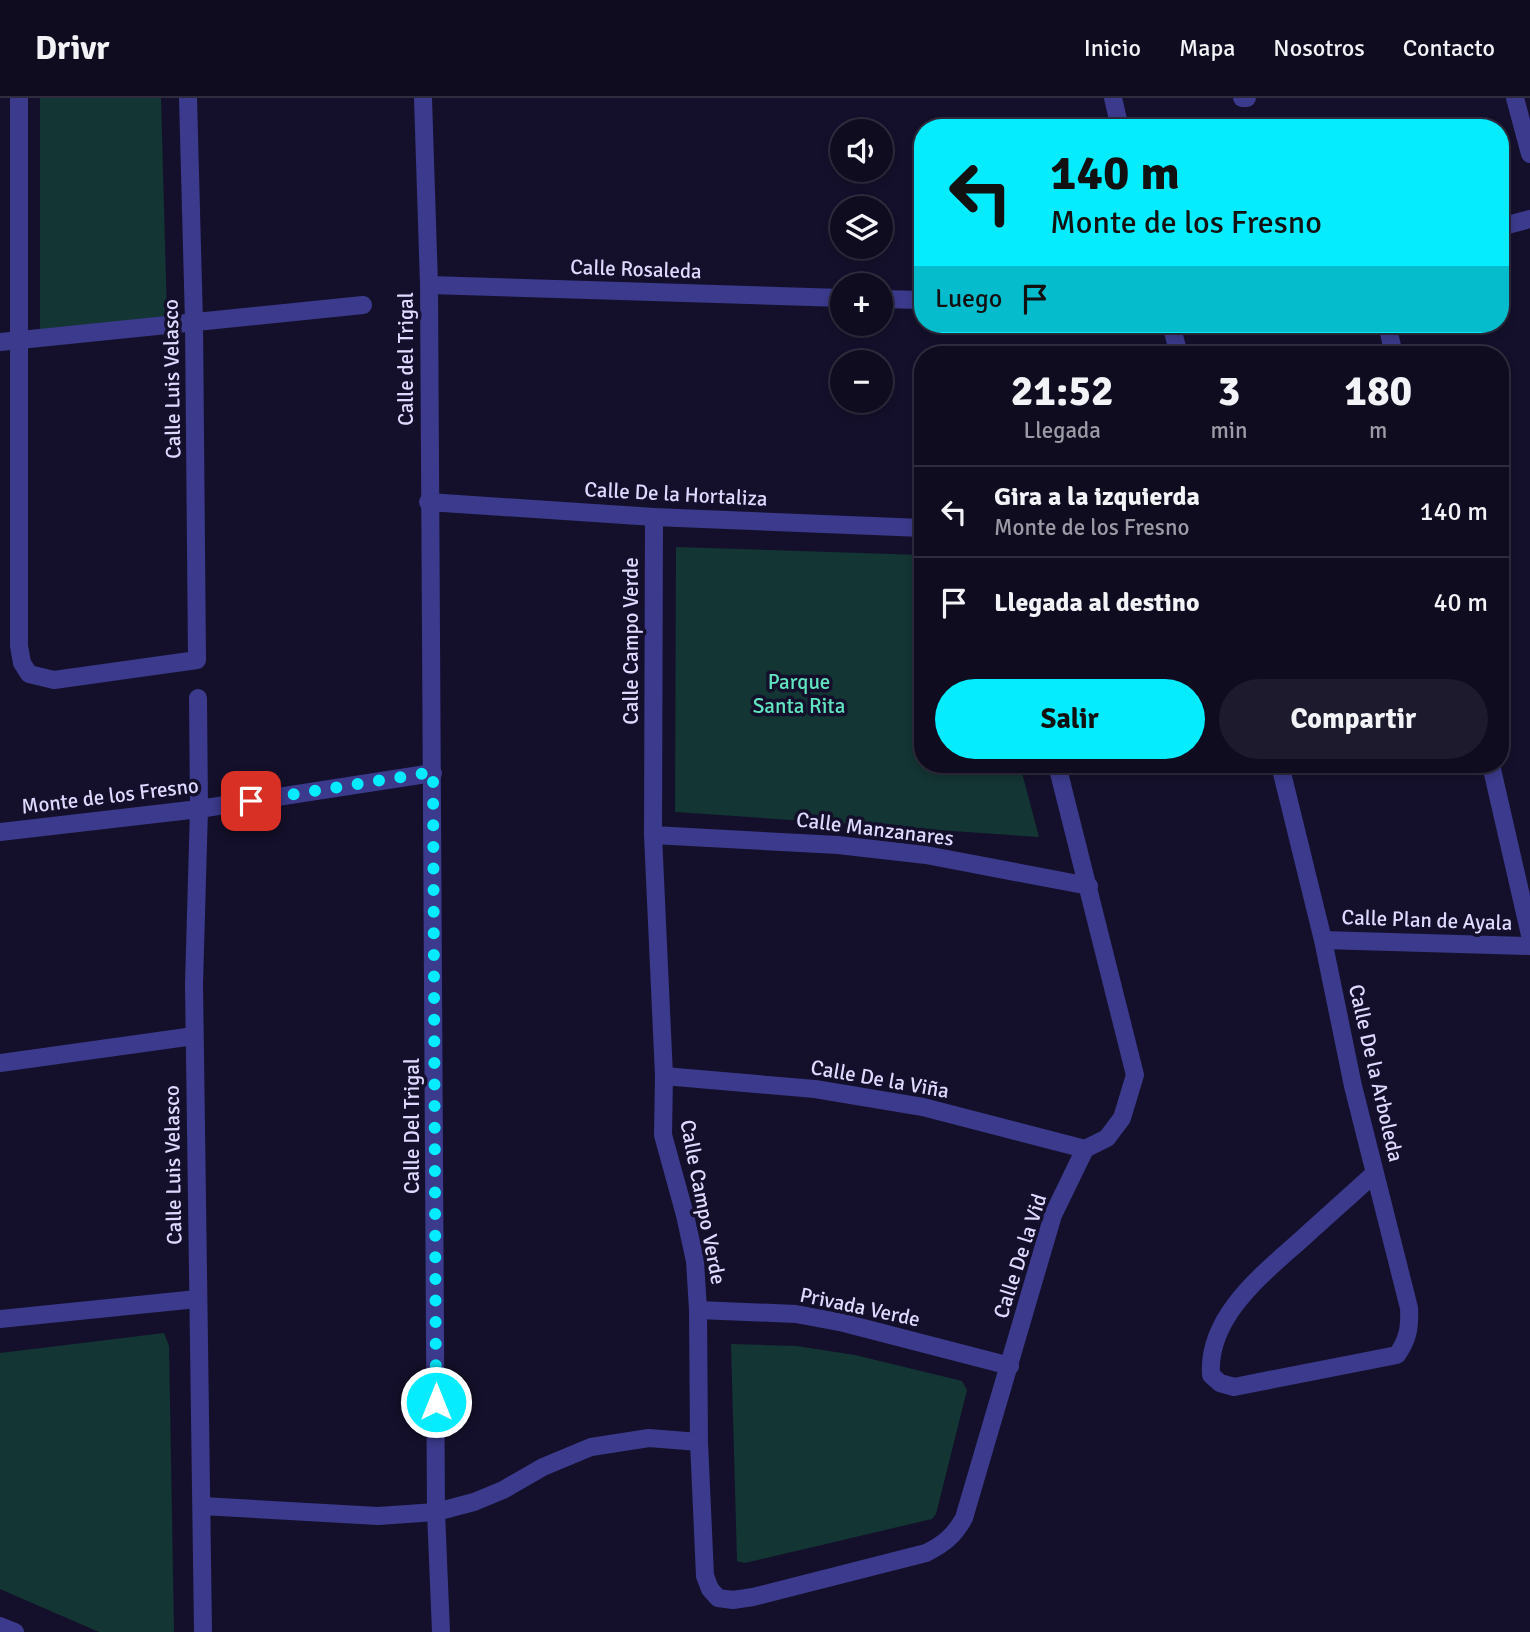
<!DOCTYPE html>
<html lang="es">
<meta charset="utf-8">
<style>
:root{--surface:#0f0c20;--page:#1d1a2d;--text:#f1f3f6;--muted:#9b9ba5;--line:#2f2c3e;--accent:#06ecff}
body{margin:0;font-family:Signika,sans-serif;background:var(--page);color:var(--text);height:100vh;display:flex;flex-direction:column;font-size:26px;white-space:nowrap}
*{box-sizing:border-box;margin:0}
p{font-size:23px;color:var(--muted)}
.icon{flex:none;width:38px;height:38px;fill:none;stroke:currentColor;stroke-width:2;stroke-linecap:round;stroke-linejoin:round}
.map{position:relative;flex:1;overflow:hidden}
.details{position:absolute;left:914px;top:248px;width:595px;height:427px;display:flex;flex-direction:column;background:var(--surface);border-radius:28px;box-shadow:0 4px 10px #0003,0 0 0 2px var(--line)}
.details>*{flex:none}
.top-card{position:absolute;left:914px;top:21px;width:595px;height:214px;border-radius:28px;box-shadow:0 4px 10px #0003,0 0 0 2px var(--line);background:#06ecff;color:#111;overflow:hidden}
.controls{position:absolute;left:830px;top:21px;display:grid;gap:14px}
.controls a{display:grid;place-items:center;width:63px;height:63px;border-radius:50%;background:var(--surface);box-shadow:0 4px 10px #0003,0 0 0 2px var(--line);font-size:35px}
.pin{position:absolute;display:grid;place-items:center;width:60px;height:60px;color:#fff;margin:-30px;border-radius:14px;box-shadow:0 4px 10px #0006}
.me{position:absolute;width:77px;margin:-38px;rotate:0deg;stroke-linejoin:round;filter:drop-shadow(0 0 5px #0008)}
.turn{display:flex;align-items:center;gap:24px;height:147px;padding:0 21px;font-size:32px}
.turn .icon{width:91px;height:91px;stroke-width:2.5}
.turn b{display:block;font-size:49px;line-height:60px}
.then{display:flex;align-items:center;height:66px;padding:0 21px;background:#0003;gap:14px;font-size:26px}
.eta{display:flex;justify-content:space-evenly;align-items:center;height:119px;text-align:center}
.eta b{font-size:42px;font-weight:700;line-height:49px}
.primary-button{display:flex;gap:14px;margin-top:auto;padding:14px 21px}
.primary-button a{flex:1;height:80px;border-radius:42px;background:var(--accent);color:#111;font-size:28px;font-weight:700;line-height:80px;text-align:center}
.primary-button a+a{background:var(--page);color:var(--text)}
ul{padding:0;list-style:none}
li{display:flex;align-items:center;gap:21px;height:91px;padding:0 21px;border-top:2px solid var(--line)}
li div{flex:1}
li b{display:block;font-size:26px}
li em{font-style:normal}
header{display:flex;align-items:center;gap:42px;box-sizing:border-box;height:98px;padding:0 35px;background:var(--surface);border-bottom:2px solid var(--line)}
header strong{font-size:33px}
nav{display:flex;gap:38px;margin-inline-start:auto;font-size:24px}
.map>svg:first-child{display:block}
.green{fill:#133533}
.lines{fill:none;stroke-linecap:round;stroke-linejoin:round}
.minor{stroke:#3b3a8c;stroke-width:18}
.route{stroke:#06ecff;stroke-width:12;stroke-dasharray:0 21.6}
.labels{text-anchor:middle;stroke-width:7;stroke-linejoin:round;paint-order:stroke}
.street-label{font-size:21px;fill:#dedaff;stroke:#14102b}
.park-label{font-size:21px;fill:#61e5c1;stroke:#14102b}
</style>
<header>
<strong>Drivr</strong>
<nav><a>Inicio</a><a>Mapa</a><a>Nosotros</a><a>Contacto</a></nav>
</header>
<div class="map">
<svg width="1530" height="1534" viewBox="0 0 1530 1534">
<rect width="100%" height="100%" fill="#14102b"/>
<g class="green">
<path d="M40 0H161L167 219 40 232Z"/>
<path d="M676 449 922 457V667H1020L1039 739 675 714Z"/>
<path d="M164 1235 169 1248 174 1534H99L0 1491V1255Z"/>
<path d="M731 1246 796 1248 855 1257 962 1283 967 1292 936 1416 932 1421 745 1465 737 1463Z"/>
</g>
<g class="lines">
<g class="minor">
<path d="M19 0V548L22 565 29 576 54 582 197 562 194 224 188 0"/>
<path d="M423 0 429 187 436 1414 441 1534"/>
<path d="M1113 0 1120 30"/>
<path d="M1242 0H1247"/>
<path d="M1515 0 1530 56"/>
<path d="M1500 129 1530 121"/>
<path d="M429 187 842 200"/>
<path d="M880 201 922 202"/>
<path d="M1171 226 1179 257"/>
<path d="M1387 226 1394 257"/>
<path d="M0 244 363 207"/>
<path d="M428 404 654 419 922 430"/>
<path d="M654 419 653 737 664 978 663 1037 685 1117 695 1163 698 1212 699 1344 705 1478 710 1491 718 1500 733 1502 753 1499 926 1455C944 1446 954 1438 964 1420L1053 1117 1085 1051 1107 1040 1122 1020 1135 977 1057 667"/>
<path d="M198 600 199 711 194 886 203 1534"/>
<path d="M1280 667 1323 842 1353 988 1409 1210C1410 1230 1408 1241 1397 1257L1234 1289 1220 1285 1211 1277C1207 1218 1264 1175 1303 1140 1327 1118 1351 1097 1375 1075"/>
<path d="M1491 667 1530 837"/>
<path d="M0 734 199 711 433 675"/>
<path d="M653 737 838 747 926 757 1089 788"/>
<path d="M1323 842 1530 848"/>
<path d="M0 965 194 938"/>
<path d="M664 978 815 991 923 1009 1085 1051"/>
<path d="M698 1212 796 1216 844 1225 1010 1268"/>
<path d="M0 1221 197 1201"/>
<path d="M202 1408 378 1418 436 1414 474 1404 503 1392 543 1369 591 1349 649 1340 699 1344"/>
<path d="M0 1528 15 1534"/>
</g>
</g>
<g class="lines">
<path class="route" d="M251 703 433 674 436 1304"/>
</g>
<g class="labels">
<g class="street-label">
<text transform="translate(636 171) rotate(2)" y="7">Calle Rosaleda</text>
<text transform="translate(406 261) rotate(-90)" y="7">Calle del Trigal</text>
<text transform="translate(172 281) rotate(-91)" y="7">Calle Luis Velasco</text>
<text transform="translate(676 396) rotate(3)" y="7">Calle De la Hortaliza</text>
<text transform="translate(631 543) rotate(-90)" y="7">Calle Campo Verde</text>
<text transform="translate(110 698) rotate(-7)" y="7">Monte de los Fresno</text>
<text transform="translate(875 731) rotate(7)" y="7">Calle Manzanares</text>
<text transform="translate(1427 822) rotate(2)" y="7">Calle Plan de Ayala</text>
<text transform="translate(1376 975) rotate(77)" y="7">Calle De la Arboleda</text>
<text transform="translate(880 981) rotate(10)" y="7">Calle De la Viña</text>
<text transform="translate(412 1028) rotate(-90)" y="7">Calle Del Trigal</text>
<text transform="translate(173 1067) rotate(-91)" y="7">Calle Luis Velasco</text>
<text transform="translate(703 1104) rotate(79)" y="7">Calle Campo Verde</text>
<text transform="translate(1020 1158) rotate(-72)" y="7">Calle De la Vid</text>
<text transform="translate(860 1209) rotate(12)" y="7">Privada Verde</text>
</g>
<g class="park-label">
<text x="799" y="591">Parque<tspan x="799" dy="24">Santa Rita</tspan></text>
</g>
</g>
</svg>
<div class="controls">
<a><svg class="icon" aria-label="sound" viewBox="0 0 24 24"><path d="M4 9h4l5-4v14l-5-4H4zM17 9q2 3 0 6"/></svg></a>
<a><svg class="icon" aria-label="layers" viewBox="0 0 24 24"><path d="M12 4l9 5-9 5-9-5zM3 14l9 5 9-5"/></svg></a>
<a>+</a>
<a>−</a>
</div>
<div class="pin" style="left:251px;top:703px;background:#d93025"><svg class="icon" aria-label="arrive" viewBox="0 0 24 24"><path d="M6 21V4h12l-3 4 3 4H6"/></svg></div>
<svg class="me" style="left:436px;top:1304px" viewBox="-20 -20 40 40"><circle r="17" fill="#06ecff" stroke="#fff" stroke-width="3"/><path d="M0-11L8 9 0 5-8 9z" fill="#fff"/></svg>
<div class="top-card">
<div class="turn"><svg class="icon" aria-label="left" viewBox="0 0 24 24"><path d="M17 20v-9H6M10 6l-5 5 5 5"/></svg><div><b>140 m</b>Monte de los Fresno</div></div>
<div class="then">Luego<svg class="icon" aria-label="arrive" viewBox="0 0 24 24"><path d="M6 21V4h12l-3 4 3 4H6"/></svg></div>
</div>
<section class="details">
<div class="eta">
<div><b>21:52</b><p>Llegada</p></div>
<div><b>3</b><p>min</p></div>
<div><b>180</b><p>m</p></div>
</div>
<ul>
<li><svg class="icon" aria-label="left" viewBox="0 0 24 24"><path d="M17 20v-9H6M10 6l-5 5 5 5"/></svg><div><b>Gira a la izquierda</b><p>Monte de los Fresno</p></div><em>140 m</em></li>
<li><svg class="icon" aria-label="arrive" viewBox="0 0 24 24"><path d="M6 21V4h12l-3 4 3 4H6"/></svg><div><b>Llegada al destino</b></div><em>40 m</em></li>
</ul>
<div class="primary-button"><a>Salir</a><a>Compartir</a></div>
</section>
</div>
